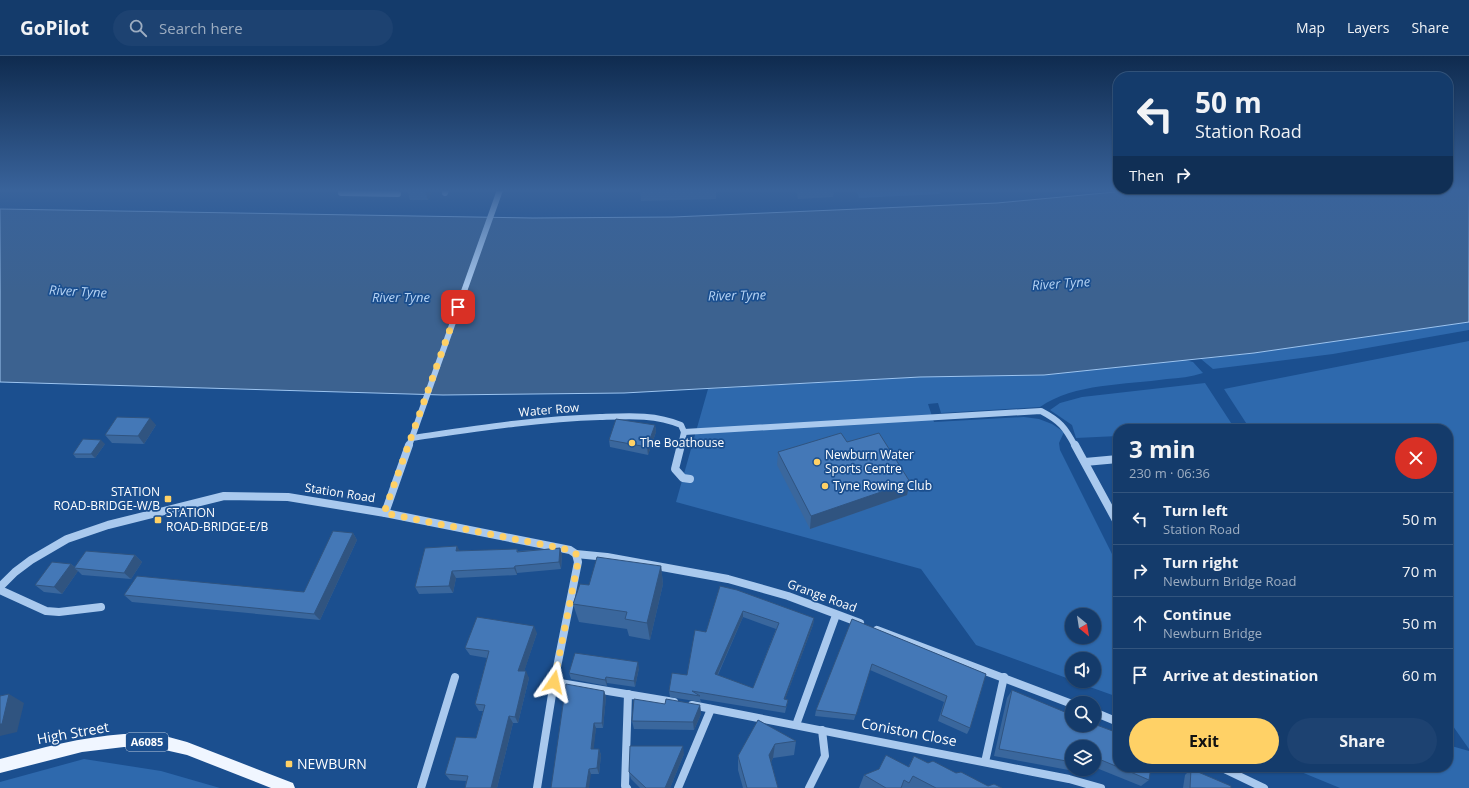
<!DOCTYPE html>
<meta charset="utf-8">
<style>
:root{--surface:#143b6b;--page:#1d4271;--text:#f1f3f6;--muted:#9dadc1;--line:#33557e;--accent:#ffd166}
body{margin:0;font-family:"Open Sans",sans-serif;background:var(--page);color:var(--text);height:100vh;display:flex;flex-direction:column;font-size:15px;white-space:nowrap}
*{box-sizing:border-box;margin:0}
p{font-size:13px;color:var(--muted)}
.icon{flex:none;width:22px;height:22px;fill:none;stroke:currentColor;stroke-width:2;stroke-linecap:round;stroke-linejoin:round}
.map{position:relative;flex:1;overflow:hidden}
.drawer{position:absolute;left:1113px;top:368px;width:340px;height:348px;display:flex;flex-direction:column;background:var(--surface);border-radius:16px;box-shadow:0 1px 3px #0004,0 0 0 1px var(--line)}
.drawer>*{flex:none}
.banner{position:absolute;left:1113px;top:16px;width:340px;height:122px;border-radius:16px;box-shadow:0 1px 3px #0004,0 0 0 1px var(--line);background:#143b6b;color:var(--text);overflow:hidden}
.needle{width:26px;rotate:150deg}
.buttons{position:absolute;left:1065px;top:552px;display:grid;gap:8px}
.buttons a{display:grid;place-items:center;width:36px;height:36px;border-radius:50%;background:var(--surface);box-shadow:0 1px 3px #0004,0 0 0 1px var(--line);font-size:20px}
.pin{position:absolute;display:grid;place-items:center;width:34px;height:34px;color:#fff;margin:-17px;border-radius:8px;box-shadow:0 2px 6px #0006}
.me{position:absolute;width:44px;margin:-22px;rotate:11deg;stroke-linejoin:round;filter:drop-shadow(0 0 3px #0008)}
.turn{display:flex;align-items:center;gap:14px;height:84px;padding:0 16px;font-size:18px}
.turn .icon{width:52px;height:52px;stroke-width:2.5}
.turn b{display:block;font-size:28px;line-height:34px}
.then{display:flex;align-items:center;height:38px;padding:0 16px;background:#0003;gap:8px;font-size:15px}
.round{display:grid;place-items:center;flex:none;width:42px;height:42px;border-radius:21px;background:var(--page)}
.head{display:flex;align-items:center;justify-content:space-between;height:68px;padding:0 16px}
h1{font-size:24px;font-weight:700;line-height:30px}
.primary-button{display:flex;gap:8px;margin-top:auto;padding:8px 16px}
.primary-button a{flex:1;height:46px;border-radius:24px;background:var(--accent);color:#111;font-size:16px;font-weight:700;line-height:46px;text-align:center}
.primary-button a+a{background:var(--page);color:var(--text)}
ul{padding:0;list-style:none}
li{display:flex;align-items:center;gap:12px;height:52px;padding:0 16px;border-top:1px solid var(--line)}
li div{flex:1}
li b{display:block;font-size:15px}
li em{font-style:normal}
header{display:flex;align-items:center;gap:24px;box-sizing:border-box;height:56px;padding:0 20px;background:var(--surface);border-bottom:1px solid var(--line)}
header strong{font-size:19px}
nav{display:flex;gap:22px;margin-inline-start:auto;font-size:14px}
.search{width:280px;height:36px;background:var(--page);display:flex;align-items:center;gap:10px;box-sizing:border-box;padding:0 14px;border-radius:22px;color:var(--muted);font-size:15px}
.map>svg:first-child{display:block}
.green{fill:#2e69ad;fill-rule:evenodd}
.water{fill:#3c6290;stroke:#9cc4f0}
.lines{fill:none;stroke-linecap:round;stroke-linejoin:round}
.minor-far1{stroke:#a9c9ee;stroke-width:6}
.minor{stroke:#a9c9ee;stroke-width:8}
.major{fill:#f0f6ff;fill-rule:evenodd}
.wall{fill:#3a679d;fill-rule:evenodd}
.shaded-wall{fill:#305480}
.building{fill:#4478b7;stroke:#305480;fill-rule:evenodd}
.route{stroke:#ffd166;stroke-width:7;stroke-dasharray:0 12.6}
.poi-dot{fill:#ffd166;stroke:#1b4f8f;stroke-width:1.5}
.labels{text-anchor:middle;stroke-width:3.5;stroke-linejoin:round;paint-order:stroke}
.shield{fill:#1b4f8f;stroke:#bbcadd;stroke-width:1}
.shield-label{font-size:11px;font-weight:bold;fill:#fff}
.street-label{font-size:12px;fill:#fff;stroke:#1b4f8f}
.poi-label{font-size:12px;fill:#fff;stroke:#1b4f8f;text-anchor:start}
.water-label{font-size:13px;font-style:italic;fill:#b5d3f5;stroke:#1b4f8f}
.near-street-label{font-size:14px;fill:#fff;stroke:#1b4f8f}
.near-poi-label{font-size:14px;fill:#fff;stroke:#1b4f8f;text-anchor:start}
</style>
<header>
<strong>GoPilot</strong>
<div class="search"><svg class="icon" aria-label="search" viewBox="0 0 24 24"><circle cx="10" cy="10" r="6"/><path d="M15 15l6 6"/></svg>Search here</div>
<nav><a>Map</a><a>Layers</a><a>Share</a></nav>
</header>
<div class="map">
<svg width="1469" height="732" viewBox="0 0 1469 732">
<rect width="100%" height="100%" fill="#1b4f8f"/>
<g class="green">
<path d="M856 134H939L941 138 859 142Z"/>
<path d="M1469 266V274L1333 298 1213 313 1201 303 1254 297Z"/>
<path d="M1469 285V693L1448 663V373H1250L1224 333Z"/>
<path d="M1185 304 1193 306 1203 317C1191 321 1179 322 1167 323 1126 329 1074 327 1040 351L941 357 938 347 928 348 934 366 1024 361 1039 363 1052 368 1064 376 1059 387 1060 394 1116 506 1118 507V641L1073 625H1094V603H1072V624L976 589 921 513 676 446 708 333 920 321 1044 319ZM1072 559H1094V581H1072Z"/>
<path d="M1205 327 1235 373H1118V380L1076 382 1072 369 1050 354 1060 347 1082 341Z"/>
<path d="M1448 689 1469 695V732H1340L1289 711H1448Z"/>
<path d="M84 703 161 715 220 732H0V726Z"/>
</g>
<path class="water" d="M1137 134H1469V266L1254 297 1044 319 920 321 624 337 443 339 0 326V153L533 162 673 161 997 147Z"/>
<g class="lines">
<g class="minor-far1">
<path d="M342 134 341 137 398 138"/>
<path d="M445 137 446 134"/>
<path d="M684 376 1041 355C1060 365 1065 371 1075 390"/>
<path d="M412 382C474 373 537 363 600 361 628 360 655 358 681 369L684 376"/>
<path d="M409 390 500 134"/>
<path d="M681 390 684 376"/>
</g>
<g class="minor">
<path d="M681 389 675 413 683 422 690 423"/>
<path d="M1075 389 1118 468"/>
<path d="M1085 406 1118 403"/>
<path d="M385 457 409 389"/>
<path d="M576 498 607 501 728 523 788 540 860 567"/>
<path d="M0 531 15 516 31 504 67 483 108 469 224 440 288 441 385 457 570 494 576 498 578 506 554 626 537 732"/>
<path d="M0 534 46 555 59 556 101 551"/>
<path d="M877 574 1072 648"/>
<path d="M554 626 674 646"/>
<path d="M692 649 1069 723 1101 732"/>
<path d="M1094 656 1118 666"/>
<path d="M796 669 836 559"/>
<path d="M985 706 1004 621"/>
<path d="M1220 711 1264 732"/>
<path d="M421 732 455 621"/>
<path d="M627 732 625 730 628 638"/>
<path d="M678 732 711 653"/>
<path d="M809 732 825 700 822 674"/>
</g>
<path class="major" d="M124 678 165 680 187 686 293 727 295 732H271L187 699 165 694 145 691H124L82 696 0 717V703C41 692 81 681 124 678Z"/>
</g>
<g class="wall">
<path d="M407 134H433L428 144H410Z"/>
<path d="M640 134H716V143L641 145Z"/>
<path d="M796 134H834L833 141 798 143Z"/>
<path d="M156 369 144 388 112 387 105 379Z"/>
<path d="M655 369 656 376 648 399 610 391 609 384Z"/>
<path d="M847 386 910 426 907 439 810 473 777 409 778 396Z"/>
<path d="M105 388 95 402H76L73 398Z"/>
<path d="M353 477 357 484 320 564 132 546 124 539 304 536Z"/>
<path d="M457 490 459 495 517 493 518 495 560 492 562 499 561 513 517 517V519L456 522 453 537 419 538 415 531Z"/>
<path d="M135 499 142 506 131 523 82 519 78 515 62 538 44 536 35 529 71 508 75 511Z"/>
<path d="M661 510 663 528 650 584 629 580 627 573 579 566 573 548 589 529Z"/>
<path d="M720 530 814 562 813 569 785 643 788 644 785 657 700 643 701 646 670 641 669 635 687 619 706 576ZM743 561 776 573 753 632 718 619Z"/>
<path d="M852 563 986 618 970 672 967 678 938 665 944 646 870 614 854 664 815 660 816 654Z"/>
<path d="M537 577 524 615 529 622 518 667H513L497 732H465L466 725 450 724 445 718 476 682 483 655H479L475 648 487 602 470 599 465 592Z"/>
<path d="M639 612 635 631 607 627V630L571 623 569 617Z"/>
<path d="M1012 634 1149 724 1141 730 1094 711V691H1072V713H1082L1079 716 994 700 1007 642Z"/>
<path d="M604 635 606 641 603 672H596L593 693H599L601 699 599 718H591L551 732Z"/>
<path d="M665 648 700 649 701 658 694 674 634 673 632 665Z"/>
<path d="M758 664 796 685 794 699 773 702 771 706 778 732H743L738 714V700Z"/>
<path d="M684 698 670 732H640L631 723 629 716Z"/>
<path d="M914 700 928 707 956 717 988 730 1002 732H859L864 719 908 711Z"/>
<path d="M1191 713 1231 732H1183L1185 719Z"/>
</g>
<g class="shaded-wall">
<path d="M425 134H433L428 144Z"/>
<path d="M150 362 156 369 144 388 138 380Z"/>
<path d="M655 369 656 376 648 399 647 391Z"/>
<path d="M101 384 105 388 95 402 91 398Z"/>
<path d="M910 426 907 439 810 473 811 460Z"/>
<path d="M353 477 357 484 320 564 314 558Z"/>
<path d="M457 490 461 497 456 495Z"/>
<path d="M560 492 562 499 561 513 559 506Z"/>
<path d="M135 499 142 506 131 523 124 517Z"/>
<path d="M71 508 76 512H74L78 515 62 538 54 531Z"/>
<path d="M515 510 517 517V519L514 512Z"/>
<path d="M661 510 663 528 650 584 647 567Z"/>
<path d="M452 515 456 522 453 537 449 530Z"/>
<path d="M743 555V561L715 624V618Z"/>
<path d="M814 562 813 569 783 649 784 643Z"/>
<path d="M534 570 537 577 522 622 518 615Z"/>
<path d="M638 606 639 612 635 631 634 625Z"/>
<path d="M526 615 529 622 518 667 515 661Z"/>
<path d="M606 621 607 627V630L605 624Z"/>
<path d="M604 635 606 641 603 672 602 667Z"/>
<path d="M9 638 24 647 17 676 0 680V668Z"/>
<path d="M700 649 701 658 694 674 693 666Z"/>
<path d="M509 660 513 667 497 732H491Z"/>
<path d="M594 667 596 672 593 699 591 693Z"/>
<path d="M775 688 773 702 768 713 769 699Z"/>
<path d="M683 690 684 698 670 732H665Z"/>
<path d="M599 693 601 699 599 718 597 712Z"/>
<path d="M589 713 591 718 589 732H586Z"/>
</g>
<g class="building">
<path d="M640 134H686L640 135Z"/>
<path d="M799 134H821L799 135Z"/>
<path d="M117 361 150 362 138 380 105 379Z"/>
<path d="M616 363 655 369 647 391 609 384Z"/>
<path d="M841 377 847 386 879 377 910 426 811 460 778 396Z"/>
<path d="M83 383 101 384 91 398H73Z"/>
<path d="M333 475 353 477 314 558 124 539 137 520 304 536Z"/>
<path d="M457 490 456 495 517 493V496L560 492 559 506 515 510 514 512 452 515 449 530 415 531 425 492Z"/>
<path d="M86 495 135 499 124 517 74 512Z"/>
<path d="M597 501 661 510 647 567 625 563 627 556 573 548 580 528 589 529Z"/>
<path d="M52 506 71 508 54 531 35 529Z"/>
<path d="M720 530 737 534 814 562 784 643 788 644 786 651 692 635 700 640 669 635 672 617 687 619 695 574 706 576ZM743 555 779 567 753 632 715 618Z"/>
<path d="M477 561 534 570 518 615H526L515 661 509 660 491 732H465L468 720 445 718 456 681 476 682 485 649 475 648 489 595 465 592Z"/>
<path d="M852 563 986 618 970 672 941 659 947 640 872 608 856 659 816 654Z"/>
<path d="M575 597 638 606 634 625 606 621 605 624 569 617Z"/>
<path d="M566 628 604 635 602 667H594L591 693H599L597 712 589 713 586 732H551Z"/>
<path d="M1012 634 1072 659V669H1094V668L1118 677V711L1094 701V691H1072V706L999 693Z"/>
<path d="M9 638 2 668H0V640Z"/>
<path d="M634 643 665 648 666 643 700 649 693 666 632 665Z"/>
<path d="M758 664 796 685 775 688 769 699 778 732H747L738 700Z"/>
<path d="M630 690H683L665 732H646L629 716Z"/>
<path d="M886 699 909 711 914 700 928 707 933 705 956 717 961 716 988 730 994 728 1002 732H936L913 720 909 727 904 724 901 732H886L864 719 879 713Z"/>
<path d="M1119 711H1151L1149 724Z"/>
<path d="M1191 713 1231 730V732H1190Z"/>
</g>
<linearGradient id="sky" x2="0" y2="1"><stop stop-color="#0f2b4f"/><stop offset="0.57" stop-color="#39639b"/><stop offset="1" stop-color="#39639b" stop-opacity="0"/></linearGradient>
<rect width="1469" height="236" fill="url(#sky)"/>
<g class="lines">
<path class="route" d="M458 251 384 457 570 494 576 498 578 506 554 626"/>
</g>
<g class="poi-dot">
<circle cx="632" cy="387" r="4"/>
<circle cx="817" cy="406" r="4"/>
<circle cx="825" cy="430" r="4"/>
<rect x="164" y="439" width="8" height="8" rx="2"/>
<rect x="154" y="460" width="8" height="8" rx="2"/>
<rect x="285" y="704" width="8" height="8" rx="2"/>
</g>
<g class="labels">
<rect class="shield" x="126" y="677" width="42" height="18" rx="3"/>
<g class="shield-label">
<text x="147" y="690">A6085</text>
</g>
<g class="street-label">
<text transform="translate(549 354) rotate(-5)" y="4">Water Row</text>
<text transform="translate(340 437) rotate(9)" y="4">Station Road</text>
<text transform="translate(822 540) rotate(20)" y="4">Grange Road</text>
</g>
<g class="poi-label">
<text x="640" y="391">The Boathouse</text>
<text x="825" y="403">Newburn Water<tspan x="825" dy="14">Sports Centre</tspan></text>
<text x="833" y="434">Tyne Rowing Club</text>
<text x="160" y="440" text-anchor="end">STATION<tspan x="160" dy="14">ROAD-BRIDGE-W/B</tspan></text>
<text x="166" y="461">STATION<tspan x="166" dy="14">ROAD-BRIDGE-E/B</tspan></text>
</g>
<g class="water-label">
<text transform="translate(1061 227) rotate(-4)" y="5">River Tyne</text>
<text transform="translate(78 235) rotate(3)" y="5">River Tyne</text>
<text transform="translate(737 239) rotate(-1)" y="5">River Tyne</text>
<text x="401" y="246">River Tyne</text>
</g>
<g class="near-street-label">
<text transform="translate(909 676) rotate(11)" y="5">Coniston Close</text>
<text transform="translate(73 677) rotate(-10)" y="5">High Street</text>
</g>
<g class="near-poi-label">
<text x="297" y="713">NEWBURN</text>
</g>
</g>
</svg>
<div class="buttons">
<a><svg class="needle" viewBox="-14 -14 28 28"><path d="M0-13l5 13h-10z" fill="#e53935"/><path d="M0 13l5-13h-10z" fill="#9dadc1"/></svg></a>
<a><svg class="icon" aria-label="sound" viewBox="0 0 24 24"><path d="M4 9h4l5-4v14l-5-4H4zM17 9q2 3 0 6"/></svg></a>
<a><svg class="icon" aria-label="search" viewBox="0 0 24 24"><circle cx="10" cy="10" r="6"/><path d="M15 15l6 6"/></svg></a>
<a><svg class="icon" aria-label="layers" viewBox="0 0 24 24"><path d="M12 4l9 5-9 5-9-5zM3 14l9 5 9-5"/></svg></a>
</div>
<div class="pin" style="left:458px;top:251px;background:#d93025"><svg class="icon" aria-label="arrive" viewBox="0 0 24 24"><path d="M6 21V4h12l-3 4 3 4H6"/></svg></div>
<svg class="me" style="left:554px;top:626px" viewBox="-20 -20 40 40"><path d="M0-17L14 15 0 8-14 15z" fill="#ffd166" stroke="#fff" stroke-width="4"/></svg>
<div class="banner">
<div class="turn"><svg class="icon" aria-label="left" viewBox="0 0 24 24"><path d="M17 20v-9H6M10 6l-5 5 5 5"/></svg><div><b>50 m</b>Station Road</div></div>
<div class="then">Then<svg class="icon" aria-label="right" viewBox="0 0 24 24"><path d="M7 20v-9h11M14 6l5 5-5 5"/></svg></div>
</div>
<section class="drawer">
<div class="head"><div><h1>3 min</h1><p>230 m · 06:36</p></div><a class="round" style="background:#d93025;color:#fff"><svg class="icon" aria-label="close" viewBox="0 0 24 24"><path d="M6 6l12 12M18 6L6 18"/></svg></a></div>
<ul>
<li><svg class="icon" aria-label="left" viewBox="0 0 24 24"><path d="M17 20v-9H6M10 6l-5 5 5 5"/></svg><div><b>Turn left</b><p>Station Road</p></div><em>50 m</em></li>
<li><svg class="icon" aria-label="right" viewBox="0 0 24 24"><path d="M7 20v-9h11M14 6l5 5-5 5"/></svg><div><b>Turn right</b><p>Newburn Bridge Road</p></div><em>70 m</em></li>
<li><svg class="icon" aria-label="ahead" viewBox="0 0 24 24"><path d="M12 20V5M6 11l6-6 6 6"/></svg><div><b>Continue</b><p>Newburn Bridge</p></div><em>50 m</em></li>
<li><svg class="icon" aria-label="arrive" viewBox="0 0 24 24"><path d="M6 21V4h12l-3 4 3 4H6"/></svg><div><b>Arrive at destination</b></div><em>60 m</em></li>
</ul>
<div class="primary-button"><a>Exit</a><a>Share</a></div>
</section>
</div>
